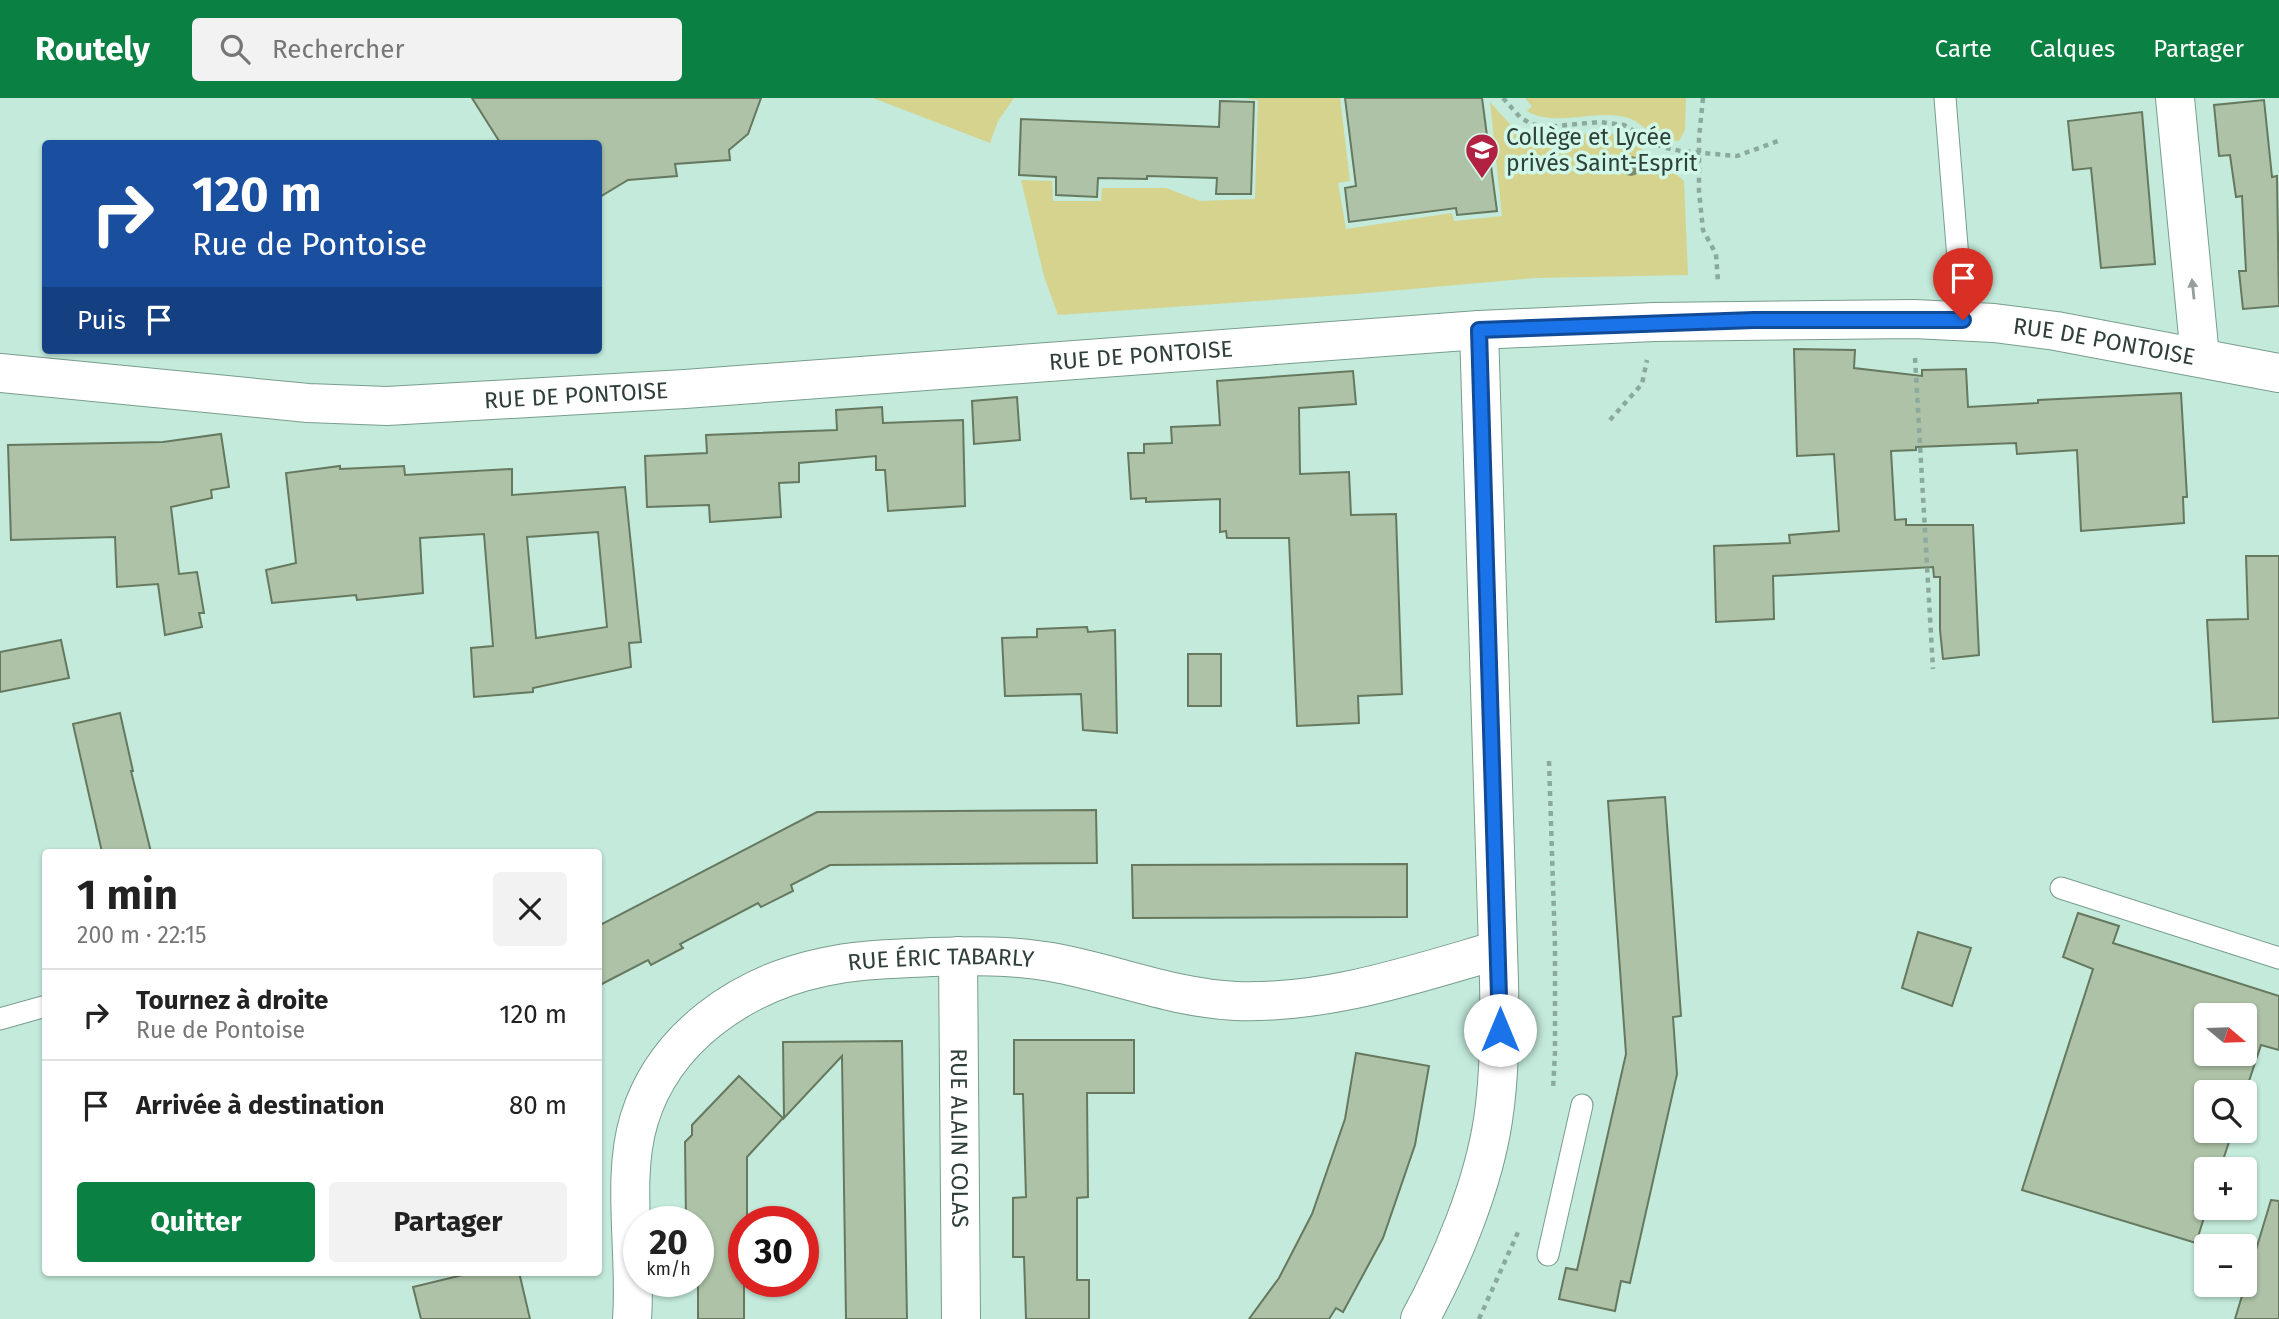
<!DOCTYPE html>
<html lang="fr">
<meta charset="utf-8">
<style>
:root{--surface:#fff;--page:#f2f2f2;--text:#222;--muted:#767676;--line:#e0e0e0;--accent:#0b8043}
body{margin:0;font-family:"Fira Sans",sans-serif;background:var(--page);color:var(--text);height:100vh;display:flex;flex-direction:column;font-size:26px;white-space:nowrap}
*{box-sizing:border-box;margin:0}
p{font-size:23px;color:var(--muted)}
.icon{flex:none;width:38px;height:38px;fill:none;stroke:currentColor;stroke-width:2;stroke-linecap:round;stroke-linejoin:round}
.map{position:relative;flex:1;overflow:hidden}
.details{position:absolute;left:42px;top:751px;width:560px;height:427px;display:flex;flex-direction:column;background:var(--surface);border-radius:7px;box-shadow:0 2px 5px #0004}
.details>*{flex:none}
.banner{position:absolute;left:42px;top:42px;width:560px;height:214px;border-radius:7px;box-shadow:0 2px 5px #0004;background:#1a4fa0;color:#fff;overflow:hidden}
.needle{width:46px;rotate:109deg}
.buttons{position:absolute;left:2194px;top:905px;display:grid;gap:14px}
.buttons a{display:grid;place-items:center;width:63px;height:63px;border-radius:7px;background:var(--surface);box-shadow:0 2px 5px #0004;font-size:35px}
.speed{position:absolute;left:623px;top:1108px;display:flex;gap:14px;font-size:35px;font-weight:700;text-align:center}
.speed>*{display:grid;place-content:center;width:91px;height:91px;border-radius:50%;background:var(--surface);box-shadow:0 2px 5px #0004;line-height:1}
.speed small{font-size:18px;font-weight:400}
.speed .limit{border:10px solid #d22;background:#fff;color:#111}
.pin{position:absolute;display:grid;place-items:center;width:60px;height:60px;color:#fff;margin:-72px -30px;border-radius:50% 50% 50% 0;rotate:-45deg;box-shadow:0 0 7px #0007}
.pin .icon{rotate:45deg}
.me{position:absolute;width:77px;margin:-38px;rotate:0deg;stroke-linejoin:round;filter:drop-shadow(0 0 5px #0008)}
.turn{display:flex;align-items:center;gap:24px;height:147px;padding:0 35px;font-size:32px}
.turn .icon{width:91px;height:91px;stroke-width:2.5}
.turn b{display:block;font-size:49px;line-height:60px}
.then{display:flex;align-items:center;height:66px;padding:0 35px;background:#0003;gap:14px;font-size:26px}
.round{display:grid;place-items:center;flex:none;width:74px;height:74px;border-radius:7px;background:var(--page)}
.headline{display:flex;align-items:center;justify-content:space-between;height:119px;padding:0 35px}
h1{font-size:42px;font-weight:700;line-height:52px}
.button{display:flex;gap:14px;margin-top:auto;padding:14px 35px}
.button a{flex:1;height:80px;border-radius:7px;background:var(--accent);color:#fff;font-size:28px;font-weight:700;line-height:80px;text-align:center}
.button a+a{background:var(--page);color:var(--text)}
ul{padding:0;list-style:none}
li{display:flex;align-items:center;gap:21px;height:91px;padding:0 35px;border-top:2px solid var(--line)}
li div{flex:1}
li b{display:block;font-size:26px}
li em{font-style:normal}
header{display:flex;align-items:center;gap:42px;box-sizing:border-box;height:98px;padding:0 35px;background:var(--accent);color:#fff}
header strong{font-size:33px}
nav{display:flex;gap:38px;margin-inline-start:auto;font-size:24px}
.search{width:490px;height:63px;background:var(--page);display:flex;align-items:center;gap:18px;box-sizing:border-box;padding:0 24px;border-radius:7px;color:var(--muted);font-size:26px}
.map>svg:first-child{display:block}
.green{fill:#d5d38d}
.building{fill:#adc2a6;stroke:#66795f;stroke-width:2;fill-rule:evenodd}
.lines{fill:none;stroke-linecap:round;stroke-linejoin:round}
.lane-casing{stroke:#789d8e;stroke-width:23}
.street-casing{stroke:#789d8e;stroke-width:40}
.secondary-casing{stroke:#789d8e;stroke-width:40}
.path{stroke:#8baa9d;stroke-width:4.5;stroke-dasharray:5 5;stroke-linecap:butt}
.lane{stroke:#fff;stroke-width:21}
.street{stroke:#fff;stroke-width:38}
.secondary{stroke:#fff;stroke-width:38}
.tree{fill:#7d8e6f}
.oneway{fill:#979f9c}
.route-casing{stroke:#114b97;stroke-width:18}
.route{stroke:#1a73e8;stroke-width:12}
.labels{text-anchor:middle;stroke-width:7;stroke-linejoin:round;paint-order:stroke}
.poi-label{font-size:23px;fill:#2f3f39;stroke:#d0f7e7;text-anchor:start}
.street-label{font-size:23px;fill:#2f3f39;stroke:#d0f7e7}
</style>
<header>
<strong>Routely</strong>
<div class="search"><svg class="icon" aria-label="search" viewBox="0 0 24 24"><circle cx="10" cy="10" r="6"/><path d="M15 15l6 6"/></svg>Rechercher</div>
<nav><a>Carte</a><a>Calques</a><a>Partager</a></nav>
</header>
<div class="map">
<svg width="2279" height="1221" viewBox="0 0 2279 1221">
<rect width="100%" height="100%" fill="#c3eada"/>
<g class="green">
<path d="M873 0H1014L998 23 990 45Z"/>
<path d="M1242 0H1340L1350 83 1338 85 1346 131 1452 115 1454 123 1502 118 1490 4 1517 34 1537 37 1610 35 1626 41 1651 57 1677 61V77L1684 83 1688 177 1535 180 1356 196 1058 217 1044 178 1021 82 1052 83 1053 103H1101L1102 90H1166L1200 103 1255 101 1258 2Z"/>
<path d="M1525 0H1686L1685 32 1679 43C1673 42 1663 43 1658 39 1643 31 1639 21 1620 18 1590 13 1553 29 1527 13L1532 8Z"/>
</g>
<g class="building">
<path d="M472 0H761L748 36 729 52 730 62 675 66 677 78 628 82 598 100V46H501Z"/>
<path d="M1345 0H1482L1497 113 1457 117 1456 110 1349 124 1345 90 1356 88Z"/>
<path d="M2264 2 2272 79 2277 78 2279 208 2243 211 2239 173H2246L2242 98 2236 99 2230 57 2219 58 2214 7Z"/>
<path d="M1220 3 1254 4 1251 96H1216L1217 80 1147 78V81L1098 80 1097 99 1056 97V79L1019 77 1021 21 1219 29Z"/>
<path d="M2142 14 2155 166 2101 170 2091 70 2073 72 2068 23Z"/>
<path d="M1794 251 1855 252 1854 270 1922 278V272L1966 271 1968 309 2038 305V302L2181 295 2187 399H2183L2184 425 2081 433 2077 352 2017 356 2016 345 1916 349V352L1891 353 1895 422 1906 421V427H1973L1979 557 1943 561 1940 532V479H1934L1933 469 1773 478 1774 521 1716 524 1714 448 1790 445 1789 437 1839 433 1834 356 1797 358Z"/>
<path d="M1353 273 1356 306 1299 310 1300 376 1349 374 1351 417 1396 416 1402 596 1358 598 1359 625 1297 628 1289 440H1227L1226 433 1220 434V401L1146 404V400L1131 401 1128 355H1144V346L1172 345 1171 329 1220 327 1217 283Z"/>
<path d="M1017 299 1020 342 974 346 972 303Z"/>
<path d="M882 309 883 325 963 322 965 408 888 413 885 372H876V358L799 365V384L779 385 781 419 710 424 709 407 647 409 645 358 707 355 706 337 837 332 836 312Z"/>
<path d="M221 336 229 389 211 392 212 400 171 409 179 476 197 474 204 515H199L202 529 165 537 158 486 117 489 115 439 11 442 8 347 163 344Z"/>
<path d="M340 368V371L404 368 405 377 512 371V397L625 389 641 544 629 545 631 569 533 590V594L474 599 471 550 493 548 484 436 420 440 423 495 357 502 356 497 272 505 266 472 296 465 286 375ZM598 434 607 529 536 540 527 439Z"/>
<path d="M2246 458H2279V620L2213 624 2207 522 2248 521Z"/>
<path d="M1087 529 1088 534 1115 532 1117 635 1083 632 1081 596 1005 598 1002 540 1037 539V531Z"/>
<path d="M61 542 69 580 0 594V554Z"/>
<rect x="1188" y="556" width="33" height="52"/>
<path d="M120 615 133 673H131L151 754H102L94 719 73 626Z"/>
<path d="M1665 699 1681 918 1673 919 1677 976 1630 1185 1621 1183 1615 1213 1559 1201 1566 1170 1577 1172 1626 956 1608 703Z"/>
<path d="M1096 712 1097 765 830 767 791 787 793 793 761 809 758 805 680 846 683 850 651 867 648 862 598 888V828L817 714Z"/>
<path d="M1407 766V819L1133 820 1132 767Z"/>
<path d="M2078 815 2119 828 2113 845 2279 898V952L2261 947 2245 995 2207 994V1032H2233L2220 1071H2207V1110L2196 1145 2022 1092 2093 871 2063 859ZM2207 917H2245V956H2207Z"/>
<path d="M1918 834 1971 850 1952 908 1902 890Z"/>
<path d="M1014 942H1134V995H1087L1088 1099 1077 1100V1182H1089V1221H1026L1024 1159H1013V1100L1026 1099 1023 996H1014Z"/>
<path d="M902 943 907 1221H846L842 958 784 1020 783 944Z"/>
<path d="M1356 955 1429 968 1415 1047 1383 1140 1343 1214 1336 1210 1329 1221H1249L1279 1180 1312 1116 1345 1021Z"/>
<path d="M739 978 783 1020 747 1059V1124H744V1221H698V1124H686L685 1044 692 1037V1027Z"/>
<path d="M2271 1102 2279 1103V1221H2235Z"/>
<path d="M475 1174H519L530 1221H421L413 1189Z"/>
</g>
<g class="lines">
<g class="lane-casing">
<g id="lane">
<path d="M1945 0 1963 222"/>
<path d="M2061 790 2279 860"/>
<path d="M0 921 46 908"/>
<path d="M1548 1157 1582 1007"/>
</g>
</g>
<g class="street-casing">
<g id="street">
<path d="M2175 0 2200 259"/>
<path id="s1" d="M958 858 961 1221"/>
<path id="s2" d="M632 1221C637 1158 621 1080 639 1022 664 939 742 886 824 869 859 861 895 861 932 859 971 858 1012 857 1051 864 1113 875 1172 900 1236 903 1327 906 1412 877 1498 852"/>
<path d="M1420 1221C1452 1162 1483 1088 1493 1022 1500 976 1500 929 1499 883L1479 232"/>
</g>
</g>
<g class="secondary-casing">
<g id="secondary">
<path id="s3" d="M0 275 308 305 387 308 685 291 1479 232 1654 224 1914 221 1994 225 2056 233 2279 275"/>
</g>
</g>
<g class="path">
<path d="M1503 0 1520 19 1531 26 1546 29 1599 24 1624 27 1662 49 1681 53 1737 58 1781 42"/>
<path d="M1703 0 1699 40V93L1703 132 1716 156 1718 184"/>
<path d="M1915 260 1933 571"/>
<path d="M1610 322 1642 286 1647 262"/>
<path d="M1549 663 1555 848V954L1553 992"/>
<path d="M1479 1221 1519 1132"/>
</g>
<use href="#lane" class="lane"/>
<use href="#street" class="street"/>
<use href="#secondary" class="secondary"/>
</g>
<circle class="tree" cx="1631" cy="68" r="10"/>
<defs><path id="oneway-solid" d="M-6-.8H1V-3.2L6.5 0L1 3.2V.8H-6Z" transform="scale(1.75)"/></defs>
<use class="oneway" href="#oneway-solid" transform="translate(2193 191) rotate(-96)"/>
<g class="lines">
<g class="route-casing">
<path id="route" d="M1500 932 1479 232 1754 222H1963"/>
</g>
<use href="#route" class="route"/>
</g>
<defs>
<g id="school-pin" transform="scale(1.75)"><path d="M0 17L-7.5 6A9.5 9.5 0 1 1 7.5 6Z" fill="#b32142" stroke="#d0f7e7"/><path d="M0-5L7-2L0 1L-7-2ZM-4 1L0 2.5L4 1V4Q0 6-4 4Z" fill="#fff"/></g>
</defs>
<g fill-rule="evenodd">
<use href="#school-pin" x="1482" y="52"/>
</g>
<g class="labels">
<g class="poi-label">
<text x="1506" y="47">Collège et Lycée<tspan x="1506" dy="26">privés Saint-Esprit</tspan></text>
</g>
<g class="street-label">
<text dy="8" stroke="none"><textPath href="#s3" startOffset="2110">RUE DE PONTOISE</textPath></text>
<text dy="8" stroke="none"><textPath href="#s3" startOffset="1144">RUE DE PONTOISE</textPath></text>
<text dy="8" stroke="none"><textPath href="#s3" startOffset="578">RUE DE PONTOISE</textPath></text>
<text dy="8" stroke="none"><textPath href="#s2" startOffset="569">RUE ÉRIC TABARLY</textPath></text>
<text dy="8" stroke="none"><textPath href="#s1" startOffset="182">RUE ALAIN COLAS</textPath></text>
</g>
</g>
</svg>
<div class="buttons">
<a><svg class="needle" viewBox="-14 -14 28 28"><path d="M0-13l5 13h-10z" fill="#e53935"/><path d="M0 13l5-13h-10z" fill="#767676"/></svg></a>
<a><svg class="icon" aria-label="search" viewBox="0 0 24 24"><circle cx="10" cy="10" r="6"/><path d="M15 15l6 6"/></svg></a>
<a>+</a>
<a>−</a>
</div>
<div class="speed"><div>20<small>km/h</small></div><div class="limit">30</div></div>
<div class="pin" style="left:1963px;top:222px;background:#d93025"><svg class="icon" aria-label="arrive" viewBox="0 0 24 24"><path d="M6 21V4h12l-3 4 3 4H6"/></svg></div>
<svg class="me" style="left:1500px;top:932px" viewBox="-20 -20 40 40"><circle r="19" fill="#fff"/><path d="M0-13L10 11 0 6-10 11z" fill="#1a73e8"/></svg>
<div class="banner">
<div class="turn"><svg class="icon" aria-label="right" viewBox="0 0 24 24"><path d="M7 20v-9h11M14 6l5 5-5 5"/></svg><div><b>120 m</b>Rue de Pontoise</div></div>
<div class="then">Puis<svg class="icon" aria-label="arrive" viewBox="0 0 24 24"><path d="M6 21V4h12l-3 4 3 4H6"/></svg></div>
</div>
<section class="details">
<div class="headline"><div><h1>1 min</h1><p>200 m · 22:15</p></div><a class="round"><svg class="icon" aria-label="close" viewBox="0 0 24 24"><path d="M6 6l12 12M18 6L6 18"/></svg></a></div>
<ul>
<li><svg class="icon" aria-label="right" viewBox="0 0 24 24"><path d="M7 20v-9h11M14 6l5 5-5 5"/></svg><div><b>Tournez à droite</b><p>Rue de Pontoise</p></div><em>120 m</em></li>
<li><svg class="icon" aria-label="arrive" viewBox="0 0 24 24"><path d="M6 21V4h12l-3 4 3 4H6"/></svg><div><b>Arrivée à destination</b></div><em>80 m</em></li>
</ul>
<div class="button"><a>Quitter</a><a>Partager</a></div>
</section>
</div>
